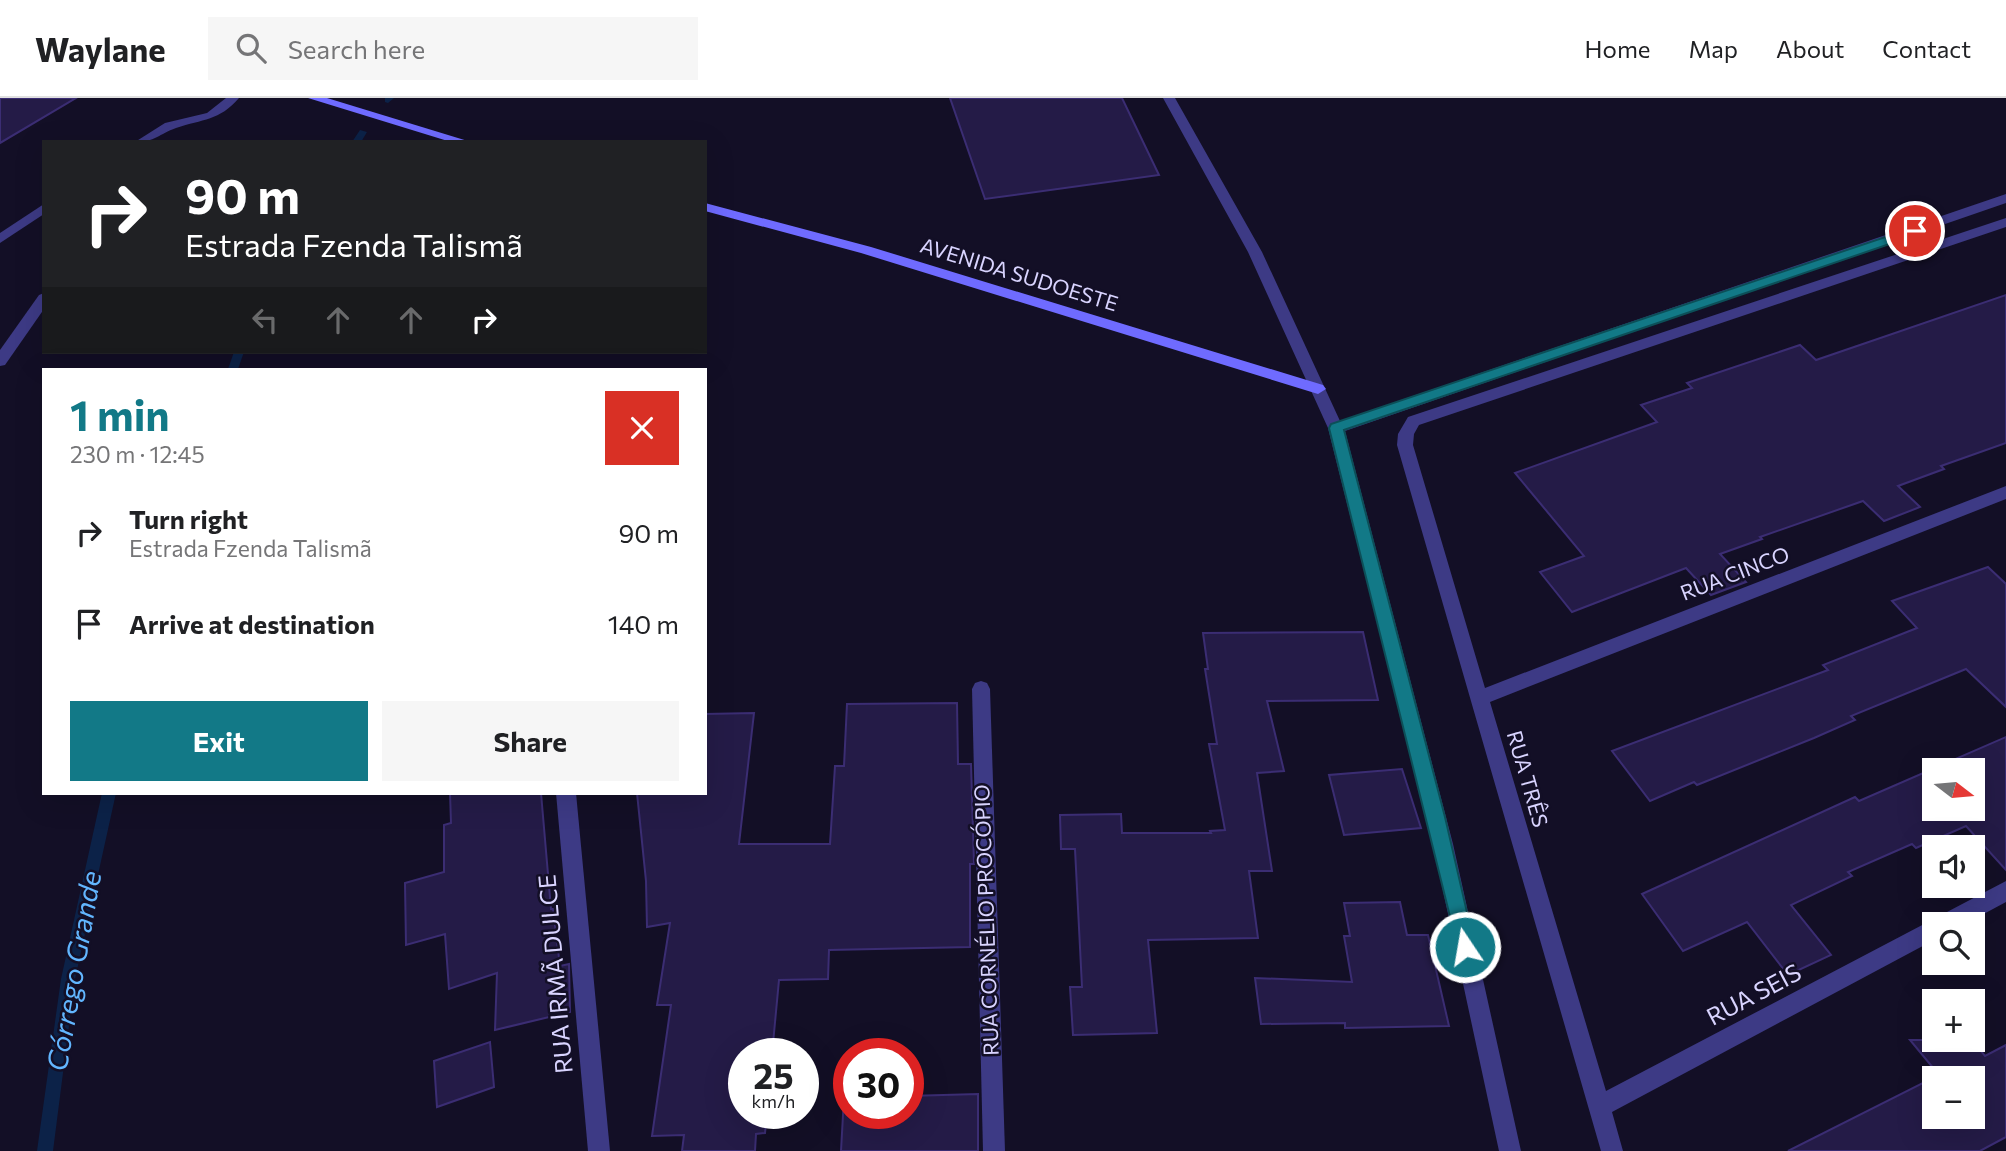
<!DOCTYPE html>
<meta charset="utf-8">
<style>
:root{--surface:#fff;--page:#f6f6f6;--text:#202124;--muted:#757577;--line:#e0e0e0;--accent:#127987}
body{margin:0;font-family:Commissioner,sans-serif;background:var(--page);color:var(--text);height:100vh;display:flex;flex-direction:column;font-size:26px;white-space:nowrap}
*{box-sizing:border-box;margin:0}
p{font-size:23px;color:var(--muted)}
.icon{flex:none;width:38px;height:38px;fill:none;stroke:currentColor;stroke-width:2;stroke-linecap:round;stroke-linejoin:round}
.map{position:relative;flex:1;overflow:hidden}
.side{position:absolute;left:42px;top:270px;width:665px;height:427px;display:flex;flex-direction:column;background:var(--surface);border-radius:0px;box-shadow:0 7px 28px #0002}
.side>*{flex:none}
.hud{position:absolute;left:42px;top:42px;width:665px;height:214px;border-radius:0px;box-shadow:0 7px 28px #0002;background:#202124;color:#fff;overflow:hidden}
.needle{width:46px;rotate:106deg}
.fabs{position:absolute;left:1922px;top:660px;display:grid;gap:14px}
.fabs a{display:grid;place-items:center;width:63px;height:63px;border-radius:0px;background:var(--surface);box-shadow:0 7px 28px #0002;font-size:35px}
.speed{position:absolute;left:728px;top:940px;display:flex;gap:14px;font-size:35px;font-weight:700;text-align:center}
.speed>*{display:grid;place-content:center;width:91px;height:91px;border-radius:50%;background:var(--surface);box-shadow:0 7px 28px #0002;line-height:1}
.speed small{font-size:18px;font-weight:400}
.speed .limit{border:10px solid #d22;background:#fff;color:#111}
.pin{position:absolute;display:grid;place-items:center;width:60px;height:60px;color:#fff;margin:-30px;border:4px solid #fff;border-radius:50%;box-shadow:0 2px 7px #0007}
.me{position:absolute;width:77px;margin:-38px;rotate:348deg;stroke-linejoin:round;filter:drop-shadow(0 0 5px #0008)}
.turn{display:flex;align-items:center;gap:24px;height:147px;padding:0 28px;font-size:32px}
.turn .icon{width:91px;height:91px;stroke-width:2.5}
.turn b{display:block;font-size:49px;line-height:60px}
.lanes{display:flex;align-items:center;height:66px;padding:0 28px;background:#0003;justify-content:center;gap:35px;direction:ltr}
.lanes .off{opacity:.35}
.round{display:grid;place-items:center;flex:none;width:74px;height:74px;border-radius:0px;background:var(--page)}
.overview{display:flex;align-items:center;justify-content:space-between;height:119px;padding:0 28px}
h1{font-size:42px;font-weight:700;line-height:52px;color:var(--accent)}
.primary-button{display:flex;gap:14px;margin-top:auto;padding:14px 28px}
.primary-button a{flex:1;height:80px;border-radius:0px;background:var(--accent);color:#fff;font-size:28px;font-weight:700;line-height:80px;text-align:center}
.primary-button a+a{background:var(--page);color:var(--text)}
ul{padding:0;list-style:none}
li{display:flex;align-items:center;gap:21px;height:91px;padding:0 28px}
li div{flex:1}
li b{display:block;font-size:26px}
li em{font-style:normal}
header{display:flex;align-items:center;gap:42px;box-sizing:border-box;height:98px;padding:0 35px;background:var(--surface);border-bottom:2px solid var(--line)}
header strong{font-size:33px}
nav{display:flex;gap:38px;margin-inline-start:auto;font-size:24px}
.search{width:490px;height:63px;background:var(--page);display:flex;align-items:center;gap:18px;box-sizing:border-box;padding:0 24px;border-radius:0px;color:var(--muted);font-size:26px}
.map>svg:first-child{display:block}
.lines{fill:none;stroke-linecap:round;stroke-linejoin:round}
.stream{fill:#0c2248;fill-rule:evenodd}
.building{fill:#241b47;stroke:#3b2d73;stroke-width:2;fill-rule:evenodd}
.street{fill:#3d3a85;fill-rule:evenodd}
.secondary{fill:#6f6bff;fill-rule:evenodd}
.route{fill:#127987;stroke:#0c4f58;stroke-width:2}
.labels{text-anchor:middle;stroke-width:5;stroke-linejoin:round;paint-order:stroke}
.street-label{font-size:21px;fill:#d9d4ff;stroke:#130f26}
.near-street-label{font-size:24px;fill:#d9d4ff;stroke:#130f26}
.near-water-label{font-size:28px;font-style:italic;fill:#62b6ff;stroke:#130f26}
</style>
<header>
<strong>Waylane</strong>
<div class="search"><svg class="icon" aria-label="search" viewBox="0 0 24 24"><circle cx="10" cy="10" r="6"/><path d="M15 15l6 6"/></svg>Search here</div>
<nav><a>Home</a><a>Map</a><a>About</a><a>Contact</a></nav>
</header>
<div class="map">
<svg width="2006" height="1053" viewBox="0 0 2006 1053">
<rect width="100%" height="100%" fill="#130f26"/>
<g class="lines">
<g class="stream">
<path d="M385 0H394L388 5 385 4Z"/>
<path d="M360 32 367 34 361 44H352Z"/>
<path d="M234 254H244L238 271H228Z"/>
<path d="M102 695H116L75 881 53 1053H37L61 881Z"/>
</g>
</g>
<g class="building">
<path d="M0 0H76L0 45Z"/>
<path d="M950 0H1122L1159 77 985 101Z"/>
<path d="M2006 197V345L1941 368 1944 371 1898 388 1920 409 1884 423 1863 403 1760 439 1762 441 1720 456 1746 484 1711 497 1686 470 1572 514 1540 474 1584 458 1515 375 1657 324 1641 307 1692 290 1687 285 1800 247 1816 262Z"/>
<path d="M1988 469 2006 486V609L1966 571 1851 618 1855 622 1814 640 1697 687 1694 684 1650 703 1612 653 1828 572 1823 567 1917 530 1892 503Z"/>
<path d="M1363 534 1378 602 1267 603 1284 673 1257 675 1272 773H1249L1258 840 1148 842 1157 935 1073 937 1070 889H1082L1075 751H1061L1060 717 1121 716 1122 735H1211L1210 733 1225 732 1209 646H1217L1205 571H1208L1203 535Z"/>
<path d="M957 605 958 666H971L974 766H970V849L829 852 828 881 779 882 772 956H744V1015H767L765 1035 756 1036 755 1053H682L684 1037 652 1038 671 907H657L670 825 647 829 646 783 637 695H705V616L754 615 739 746H830L835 668H844L847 606Z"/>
<path d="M2006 639V772L1966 728 1916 750 1912 746 1848 774 1852 778 1791 807 1831 857 1788 877 1747 824 1683 853 1642 796 1855 699 1859 703ZM1934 672H1972V710H1934Z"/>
<path d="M1402 671 1421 730 1344 737 1329 677Z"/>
<path d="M450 695H541L551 811H553L560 868 569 866 570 914 495 932 497 875 449 891 445 836 406 847 405 785 444 774V727L451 725Z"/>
<path d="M1400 804 1407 837H1428L1449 928 1345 930V925L1261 926 1255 880 1352 884 1344 838H1350L1344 805Z"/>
<path d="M1910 942H1972L1985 958 2006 947V1039L1980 1053H1788L1939 977ZM1934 980H1972V1018H1934Z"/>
<path d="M490 944 494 989 437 1009 434 963Z"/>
<path d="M978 996V1053H841L844 999H849V1015H908V998Z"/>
</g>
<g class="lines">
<g class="street">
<path d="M226 0H239C219 23 203 21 176 30 159 36 155 44 135 44L165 25 207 15Z"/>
<path d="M1163 0H1175L1262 154 1340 323 2006 96V105L1345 333 1453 746 1521 1053H1499L1433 746 1328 330 1248 154Z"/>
<path d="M44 106V116L0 145V135Z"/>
<path d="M2006 120V129L1419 327 1414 336 1413 347 1485 590 2006 388V401L1490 604 1606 993 2006 783V804L1965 826H1934V842L1612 1014 1623 1053H1601L1397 347 1398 336 1408 319Z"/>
<path d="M44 195V211L5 267 0 268V252L39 197Z"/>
<path d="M981 583 987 585 990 591 1005 1053H983L972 591 975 585Z"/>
<path d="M556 695H576L610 1053H588Z"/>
</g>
<g class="secondary">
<path d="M308 0H327L471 44H451Z"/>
<path d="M705 105 871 149 1323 287 1326 291 1318 296 861 155 705 113Z"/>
</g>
</g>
<path class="route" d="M1915 129 1919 130V136L1344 332 1445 719 1475 849 1472 855 1465 858 1459 855 1329 330 1331 326Z"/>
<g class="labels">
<g class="street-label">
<text transform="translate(1019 177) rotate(17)" y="7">AVENIDA SUDOESTE</text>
<text transform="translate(1735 476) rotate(-21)" y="7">RUA CINCO</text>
<text transform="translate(1527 681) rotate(74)" y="7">RUA TRÊS</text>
<text transform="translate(987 822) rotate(-92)" y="7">RUA CORNÉLIO PROCÓPIO</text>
</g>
<g class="near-street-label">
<text transform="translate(556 876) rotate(-95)" y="8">RUA IRMÃ DULCE</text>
<text transform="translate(1754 897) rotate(-28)" y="8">RUA SEIS</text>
</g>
<g class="near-water-label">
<text transform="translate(74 873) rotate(-80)" y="10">Córrego Grande</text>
</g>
</g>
</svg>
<div class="fabs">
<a><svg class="needle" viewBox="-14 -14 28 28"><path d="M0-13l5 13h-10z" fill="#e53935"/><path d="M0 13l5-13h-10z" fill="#757577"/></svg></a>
<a><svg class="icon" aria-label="sound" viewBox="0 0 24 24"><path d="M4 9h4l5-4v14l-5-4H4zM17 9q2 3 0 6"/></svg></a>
<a><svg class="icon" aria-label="search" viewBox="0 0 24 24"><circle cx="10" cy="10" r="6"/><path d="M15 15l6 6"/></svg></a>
<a>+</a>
<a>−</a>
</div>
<div class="speed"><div>25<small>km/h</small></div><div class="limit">30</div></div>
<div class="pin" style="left:1915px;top:133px;background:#d93025"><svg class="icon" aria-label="arrive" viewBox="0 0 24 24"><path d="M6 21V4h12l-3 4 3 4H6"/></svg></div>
<svg class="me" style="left:1465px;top:849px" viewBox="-20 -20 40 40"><circle r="17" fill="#127987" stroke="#fff" stroke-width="3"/><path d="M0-11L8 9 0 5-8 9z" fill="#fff"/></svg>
<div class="hud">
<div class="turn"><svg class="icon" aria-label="right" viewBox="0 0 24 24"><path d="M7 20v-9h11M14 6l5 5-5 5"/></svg><div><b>90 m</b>Estrada Fzenda Talismã</div></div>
<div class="lanes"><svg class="icon off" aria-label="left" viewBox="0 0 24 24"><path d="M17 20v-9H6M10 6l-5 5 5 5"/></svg><svg class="icon off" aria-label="ahead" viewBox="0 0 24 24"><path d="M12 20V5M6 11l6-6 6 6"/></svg><svg class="icon off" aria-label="ahead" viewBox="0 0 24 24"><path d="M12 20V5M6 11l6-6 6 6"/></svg><svg class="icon" aria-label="right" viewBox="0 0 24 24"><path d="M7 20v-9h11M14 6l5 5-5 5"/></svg></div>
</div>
<section class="side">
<div class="overview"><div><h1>1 min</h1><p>230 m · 12:45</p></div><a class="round" style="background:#d93025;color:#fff"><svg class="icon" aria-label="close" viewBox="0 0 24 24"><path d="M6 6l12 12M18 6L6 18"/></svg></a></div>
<ul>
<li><svg class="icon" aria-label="right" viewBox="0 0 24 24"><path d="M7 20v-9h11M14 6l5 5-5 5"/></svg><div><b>Turn right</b><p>Estrada Fzenda Talismã</p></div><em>90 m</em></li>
<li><svg class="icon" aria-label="arrive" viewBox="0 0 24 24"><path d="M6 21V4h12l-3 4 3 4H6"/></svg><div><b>Arrive at destination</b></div><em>140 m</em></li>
</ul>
<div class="primary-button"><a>Exit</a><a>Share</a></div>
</section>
</div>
